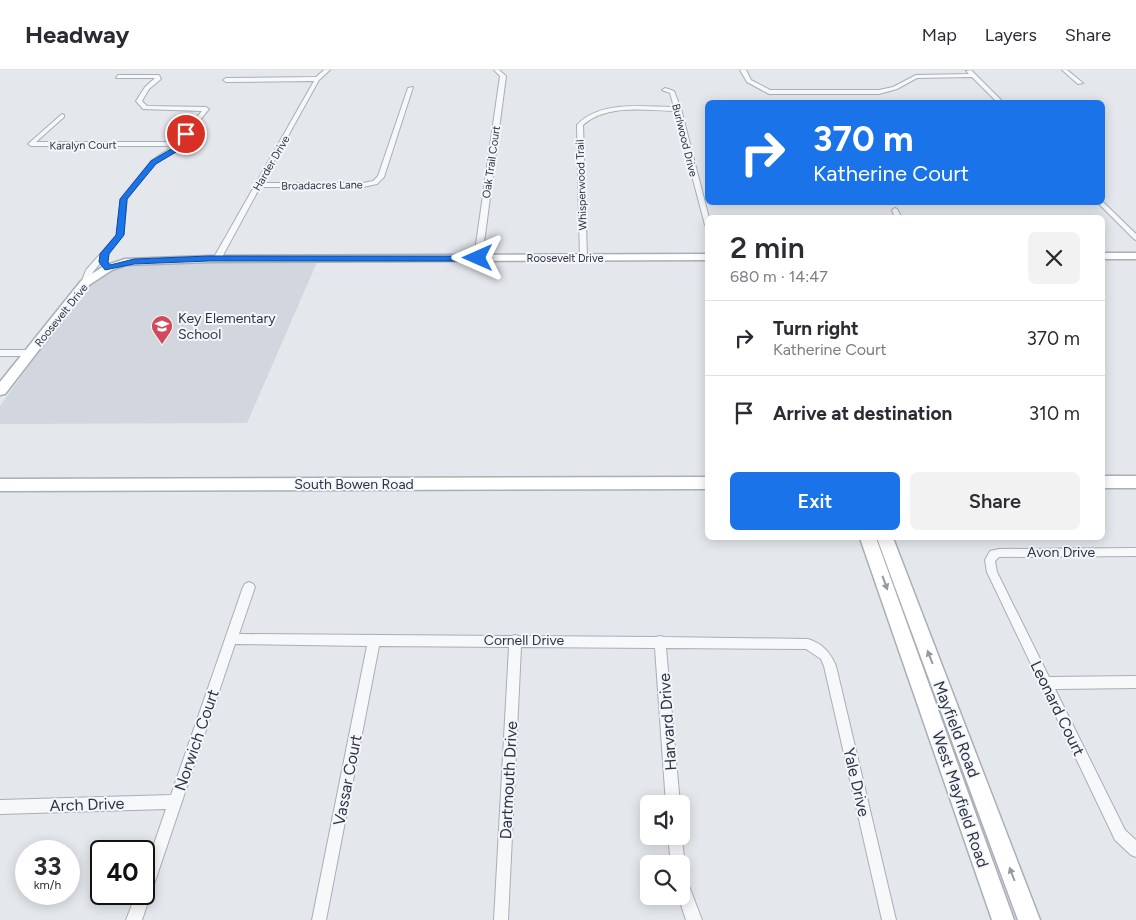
<!DOCTYPE html>
<meta charset="utf-8">
<style>
:root{--surface:#fff;--page:#f2f2f3;--text:#2b2b33;--muted:#7c7c81;--line:#e1e1e2;--accent:#1a73e8}
body{margin:0;font-family:Figtree,sans-serif;background:var(--page);color:var(--text);height:100vh;display:flex;flex-direction:column;font-size:19px;white-space:nowrap}
*{box-sizing:border-box;margin:0}
p{font-size:16px;color:var(--muted)}
.icon{flex:none;width:28px;height:28px;fill:none;stroke:currentColor;stroke-width:2;stroke-linecap:round;stroke-linejoin:round}
.map{position:relative;flex:1;overflow:hidden}
.panel{position:absolute;left:705px;top:145px;width:400px;height:325px;display:flex;flex-direction:column;background:var(--surface);border-radius:8px;box-shadow:0 2px 12px #0003}
.panel>*{flex:none}
.guide{position:absolute;left:705px;top:30px;width:400px;height:105px;border-radius:8px;box-shadow:0 2px 12px #0003;background:#1a73e8;color:#fff;overflow:hidden}
.fabs{position:absolute;left:640px;top:725px;display:grid;gap:10px}
.fabs a{display:grid;place-items:center;width:50px;height:50px;border-radius:8px;background:var(--surface);box-shadow:0 2px 12px #0003;font-size:25px}
.speed{position:absolute;left:15px;top:770px;display:flex;gap:10px;font-size:25px;font-weight:700;text-align:center}
.speed>*{display:grid;place-content:center;width:65px;height:65px;border-radius:50%;background:var(--surface);box-shadow:0 2px 12px #0003;line-height:1}
.speed small{font-size:12px;font-weight:400}
.speed .limit{border:2px solid #111;border-radius:8px;background:#fff;color:#111}
.pin{position:absolute;display:grid;place-items:center;width:42px;height:42px;color:#fff;margin:-21px;border:2px solid #fff;border-radius:50%;box-shadow:0 1px 5px #0007}
.me{position:absolute;width:55px;margin:-28px;rotate:270deg;stroke-linejoin:round;filter:drop-shadow(0 0 4px #0008)}
.turn{display:flex;align-items:center;gap:18px;height:105px;padding:0 25px;font-size:22px}
.turn .icon{width:65px;height:65px;stroke-width:2.5}
.turn b{display:block;font-size:35px;line-height:42px}
.round{display:grid;place-items:center;flex:none;width:52px;height:52px;border-radius:8px;background:var(--page)}
.overview{display:flex;align-items:center;justify-content:space-between;height:85px;padding:0 25px}
h1{font-size:30px;font-weight:600;line-height:38px}
.cta{display:flex;gap:10px;margin-top:auto;padding:10px 25px}
.cta a{flex:1;height:58px;border-radius:8px;background:var(--accent);color:#fff;font-size:20px;font-weight:600;line-height:58px;text-align:center}
.cta a+a{background:var(--page);color:var(--text)}
ul{padding:0;list-style:none}
li{display:flex;align-items:center;gap:15px;height:75px;padding:0 25px;border-top:1px solid var(--line)}
li div{flex:1}
li b{display:block;font-size:19px}
li em{font-style:normal}
header{display:flex;align-items:center;gap:30px;box-sizing:border-box;height:70px;padding:0 25px;background:var(--surface);border-bottom:1px solid var(--line)}
header strong{font-size:24px}
nav{display:flex;gap:28px;margin-inline-start:auto;font-size:18px}
.map>svg:first-child{display:block}
.built{fill:#d2d6de}
.lines{fill:none;stroke-linecap:round;stroke-linejoin:round}
.street-casing{stroke:#a9aeb7;stroke-width:2}
.secondary-casing{stroke:#a9aeb7;stroke-width:3}
.street{fill:#f7f8fa;fill-rule:evenodd}
.secondary{fill:#fff;fill-rule:evenodd}
.oneway{fill:#959aa2}
.route{fill:#1a73e8;stroke:#114b97}
.labels{text-anchor:middle;stroke-width:4;stroke-linejoin:round;paint-order:stroke}
.far-street-label{font-size:11px;fill:#2b3445;stroke:#f4f6f9}
.poi-label{font-size:14px;fill:#2b3445;stroke:#f4f6f9;text-anchor:start}
.street-label{font-size:14px;fill:#2b3445;stroke:#f4f6f9}
.near-street-label{font-size:16px;fill:#2b3445;stroke:#f4f6f9}
</style>
<header>
<strong>Headway</strong>
<nav><a>Map</a><a>Layers</a><a>Share</a></nav>
</header>
<div class="map">
<svg width="1136" height="850" viewBox="0 0 1136 850">
<rect width="100%" height="100%" fill="#e4e7ec"/>
<path class="built" d="M317 192 247 353 0 354V336L87 214 115 198 150 193Z"/>
<g class="lines">
<g class="street-casing">
<g id="street">
<path d="M324 0H330L319 10 262 113H363L373 111 378 106 408 18 413 17 384 107 377 114 363 117H260L221 189 214 191 213 189 314 11 226 12 223 10 226 8 316 7Z"/>
<path d="M494 0H499L506 6 482 188 478 190 474 188 500 6Z"/>
<path d="M740 0H746L751 10 770 20H879L893 17 916 5 969 4 966 1 971 0 1003 32H997L972 7 917 8 897 19 879 24H769L747 12Z"/>
<path d="M1062 0H1067L1083 13 1078 14Z"/>
<path d="M118 5H159L161 9 149 19 142 31 147 36 206 37 209 39 175 81 155 93 127 129 123 165 93 202 89 213 85 215 81 213 86 200 117 165 121 129 151 91 173 76H31L28 74 62 44 64 45V47L36 72H176L202 41 143 39 136 31 145 17 155 8H116Z"/>
<path d="M665 18 674 21 681 39 709 148H708V157L705 155 675 41C646 40 606 34 583 55L587 187 580 189 577 55C600 30 644 37 674 37L670 23 662 20Z"/>
<path d="M1102 131 1136 164V170L1134 169 1097 132H1102Z"/>
<path d="M895 138 897 139 902 148H895L892 140Z"/>
<path d="M0 280H30L34 283 30 286H0Z"/>
<path d="M1136 478V486L999 487 995 491 997 502 1049 607 1136 606V618L1055 619 1125 760 1136 770V787L1131 785 1115 770 987 502 985 490 990 481 999 479Z"/>
<path d="M249 512 253 514 255 517 239 564 511 566 515 565 519 566 656 567 660 566 664 567 808 569C823 574 830 582 836 596L896 850H882L824 596 821 589 806 579 666 578 680 734H666L655 578 521 577 508 850H494L509 577 379 576 326 850H312L367 576 235 574 142 850H126L136 824H144V803L166 739 0 744V730L171 725 243 517 245 514Z"/>
<path d="M681 764 685 794 681 800V794H671L668 766H681Z"/>
<path d="M681 806 686 808 702 850H686L678 826H681Z"/>
</g>
</g>
<g class="secondary-casing">
<g id="secondary">
<rect x="1102" y="183" width="34" height="6"/>
<path d="M708 184V190L209 192 126 195 112 200 89 215 5 324 0 325V312L81 211 104 196 125 189 209 186Z"/>
<rect x="1102" y="406" width="34" height="12"/>
<path d="M708 407V419L0 421V409Z"/>
<path d="M860 468H876L1014 850H992Z"/>
<path d="M877 468H893L1040 850H1018Z"/>
</g>
</g>
<use href="#street" class="street"/>
<use href="#secondary" class="secondary"/>
</g>
<defs><path id="oneway-solid" d="M-6-.8H1V-3.2L6.5 0L1 3.2V.8H-6Z" transform="scale(1.25)"/></defs>
<g class="oneway">
<use href="#oneway-solid" transform="translate(885 513) rotate(70)"/>
<use href="#oneway-solid" transform="translate(930 587) rotate(-111)"/>
<use href="#oneway-solid" transform="translate(1012 804) rotate(-111)"/>
</g>
<path class="route" d="M184 63 189 64 176 82 156 94 127 129 124 165 109 184 108 192 110 195 134 189 209 186H478L482 188 478 191H209L134 194 105 200 99 192 100 184 116 165 120 129 151 91 171 79Z"/>
<defs>
<g id="school-pin" transform="scale(1.125)"><path d="M0 17L-7.5 6A9.5 9.5 0 1 1 7.5 6Z" fill="#d1495b" stroke="#f4f6f9"/><path d="M0-5L7-2L0 1L-7-2ZM-4 1L0 2.5L4 1V4Q0 6-4 4Z" fill="#fff"/></g>
</defs>
<g fill-rule="evenodd">
<use href="#school-pin" x="162" y="256"/>
</g>
<g class="labels">
<g class="far-street-label">
<text transform="translate(685 70) rotate(76)" y="4">Burlwood Drive</text>
<text transform="translate(83 75) rotate(-1)" y="4">Karalyn Court</text>
<text transform="translate(491 92) rotate(-82)" y="4">Oak Trail Court</text>
<text transform="translate(271 93) rotate(-60)" y="4">Harder Drive</text>
<text transform="translate(322 115) rotate(-1)" y="4">Broadacres Lane</text>
<text transform="translate(581 115) rotate(-92)" y="4">Whisperwood Trail</text>
<text x="565" y="192">Roosevelt Drive</text>
<text transform="translate(61 245) rotate(-51)" y="4">Roosevelt Drive</text>
</g>
<g class="poi-label">
<text x="178" y="253">Key Elementary<tspan x="178" dy="16">School</tspan></text>
</g>
<g class="street-label">
<text x="354" y="419">South Bowen Road</text>
<text x="1061" y="487">Avon Drive</text>
<text x="524" y="575">Cornell Drive</text>
</g>
<g class="near-street-label">
<text transform="translate(1058 638) rotate(64)" y="6">Leonard Court</text>
<text transform="translate(667 652) rotate(-94)" y="6">Harvard Drive</text>
<text transform="translate(957 659) rotate(69)" y="6">Mayfield Road</text>
<text transform="translate(196 670) rotate(-71)" y="6">Norwich Court</text>
<text transform="translate(347 710) rotate(-79)" y="6">Vassar Court</text>
<text transform="translate(508 710) rotate(-87)" y="6">Dartmouth Drive</text>
<text transform="translate(857 712) rotate(77)" y="6">Yale Drive</text>
<text transform="translate(961 729) rotate(71)" y="6">West Mayfield Road</text>
<text transform="translate(87 734) rotate(-2)" y="6">Arch Drive</text>
</g>
</g>
</svg>
<div class="fabs">
<a><svg class="icon" aria-label="sound" viewBox="0 0 24 24"><path d="M4 9h4l5-4v14l-5-4H4zM17 9q2 3 0 6"/></svg></a>
<a><svg class="icon" aria-label="search" viewBox="0 0 24 24"><circle cx="10" cy="10" r="6"/><path d="M15 15l6 6"/></svg></a>
</div>
<div class="speed"><div>33<small>km/h</small></div><div class="limit">40</div></div>
<div class="pin" style="left:186px;top:64px;background:#d93025"><svg class="icon" aria-label="arrive" viewBox="0 0 24 24"><path d="M6 21V4h12l-3 4 3 4H6"/></svg></div>
<svg class="me" style="left:478px;top:188px" viewBox="-20 -20 40 40"><path d="M0-17L14 15 0 8-14 15z" fill="#1a73e8" stroke="#fff" stroke-width="4"/></svg>
<div class="guide">
<div class="turn"><svg class="icon" aria-label="right" viewBox="0 0 24 24"><path d="M7 20v-9h11M14 6l5 5-5 5"/></svg><div><b>370 m</b>Katherine Court</div></div>
</div>
<section class="panel">
<div class="overview"><div><h1>2 min</h1><p>680 m · 14:47</p></div><a class="round"><svg class="icon" aria-label="close" viewBox="0 0 24 24"><path d="M6 6l12 12M18 6L6 18"/></svg></a></div>
<ul>
<li><svg class="icon" aria-label="right" viewBox="0 0 24 24"><path d="M7 20v-9h11M14 6l5 5-5 5"/></svg><div><b>Turn right</b><p>Katherine Court</p></div><em>370 m</em></li>
<li><svg class="icon" aria-label="arrive" viewBox="0 0 24 24"><path d="M6 21V4h12l-3 4 3 4H6"/></svg><div><b>Arrive at destination</b></div><em>310 m</em></li>
</ul>
<div class="cta"><a>Exit</a><a>Share</a></div>
</section>
</div>
